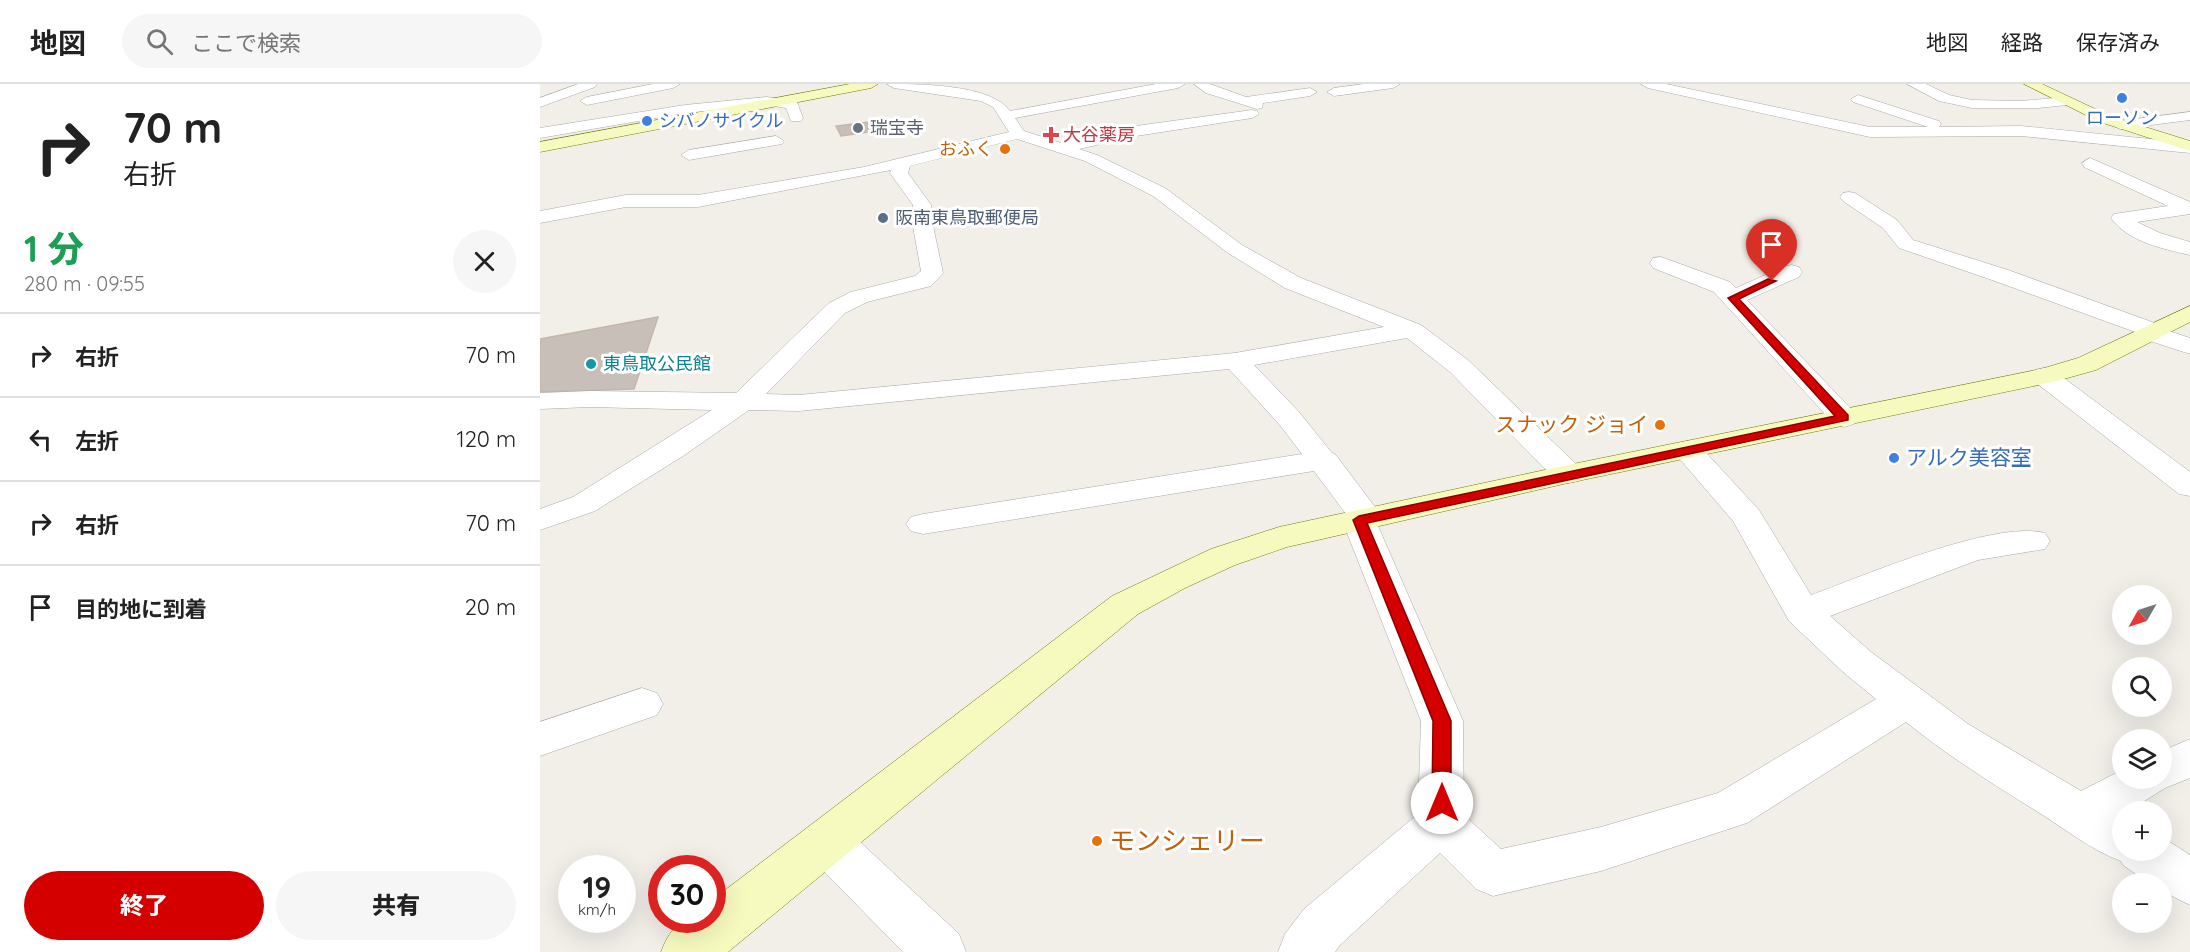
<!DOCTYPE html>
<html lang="ja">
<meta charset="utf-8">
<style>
:root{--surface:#fff;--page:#f6f6f6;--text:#222;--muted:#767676;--line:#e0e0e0;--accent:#d40000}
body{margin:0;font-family:Quicksand,"Noto Sans JP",sans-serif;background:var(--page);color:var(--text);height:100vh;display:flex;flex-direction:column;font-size:22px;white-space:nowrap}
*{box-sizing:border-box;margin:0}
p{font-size:20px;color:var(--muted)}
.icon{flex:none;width:33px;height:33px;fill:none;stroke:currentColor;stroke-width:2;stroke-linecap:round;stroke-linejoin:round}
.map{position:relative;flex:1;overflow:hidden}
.details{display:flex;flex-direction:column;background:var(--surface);width:540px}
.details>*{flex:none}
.guide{background:#fff;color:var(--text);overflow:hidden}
.needle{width:39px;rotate:231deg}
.buttons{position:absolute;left:1572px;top:501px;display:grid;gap:12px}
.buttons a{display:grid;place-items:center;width:60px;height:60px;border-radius:50%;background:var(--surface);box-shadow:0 6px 24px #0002;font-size:30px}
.speed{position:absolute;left:18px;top:771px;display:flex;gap:12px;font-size:30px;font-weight:700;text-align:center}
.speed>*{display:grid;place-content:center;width:78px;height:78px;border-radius:50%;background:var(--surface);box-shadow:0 6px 24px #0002;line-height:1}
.speed small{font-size:15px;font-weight:400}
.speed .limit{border:9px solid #d22;background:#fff;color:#111}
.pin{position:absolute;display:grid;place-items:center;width:51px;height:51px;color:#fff;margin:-62px -26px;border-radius:50% 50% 50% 0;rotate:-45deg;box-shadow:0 0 6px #0007}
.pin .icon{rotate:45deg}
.me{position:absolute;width:66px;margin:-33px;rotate:0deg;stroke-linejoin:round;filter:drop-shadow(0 0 4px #0008)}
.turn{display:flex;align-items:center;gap:21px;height:126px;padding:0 24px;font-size:27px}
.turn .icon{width:78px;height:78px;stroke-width:2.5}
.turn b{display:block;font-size:42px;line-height:51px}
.round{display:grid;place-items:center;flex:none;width:63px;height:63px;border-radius:32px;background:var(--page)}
.headline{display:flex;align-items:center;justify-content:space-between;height:102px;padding:0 24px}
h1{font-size:36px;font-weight:800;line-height:45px;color:#1e9e55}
.action{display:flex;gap:12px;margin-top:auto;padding:12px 24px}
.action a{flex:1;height:69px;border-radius:36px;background:var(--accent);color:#fff;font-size:24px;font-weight:800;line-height:69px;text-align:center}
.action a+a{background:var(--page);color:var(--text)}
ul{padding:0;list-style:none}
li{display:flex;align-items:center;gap:18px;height:84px;padding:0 24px;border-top:2px solid var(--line)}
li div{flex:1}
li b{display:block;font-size:22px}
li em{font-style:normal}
header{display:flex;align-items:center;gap:36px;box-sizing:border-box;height:84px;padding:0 30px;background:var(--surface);border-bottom:2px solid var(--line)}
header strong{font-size:28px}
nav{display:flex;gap:33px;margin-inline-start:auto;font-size:21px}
.search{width:420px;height:54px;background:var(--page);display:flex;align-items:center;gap:15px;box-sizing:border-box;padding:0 21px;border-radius:33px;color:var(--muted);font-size:22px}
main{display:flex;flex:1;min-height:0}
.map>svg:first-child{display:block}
.building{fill:#c7bfb8;stroke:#c4b6ab;stroke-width:1.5}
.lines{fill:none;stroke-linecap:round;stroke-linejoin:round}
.street-casing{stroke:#a9a9a9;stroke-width:1}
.secondary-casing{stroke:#707d05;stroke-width:1}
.street{fill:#fff;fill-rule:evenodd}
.secondary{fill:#f7fabf;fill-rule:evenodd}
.route{fill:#d40000;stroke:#8a0000;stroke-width:1.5}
.shop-dot{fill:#3f7fe0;stroke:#fff;stroke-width:2}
.worship-dot{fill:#6b7280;stroke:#fff;stroke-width:2}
.health-dot{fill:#e0444e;stroke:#fff;stroke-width:2}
.food-dot{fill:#e8710a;stroke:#fff;stroke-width:2}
.service-dot{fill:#5c6f8a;stroke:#fff;stroke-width:2}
.culture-dot{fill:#0f9aa8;stroke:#fff;stroke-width:2}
.labels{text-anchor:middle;stroke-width:6;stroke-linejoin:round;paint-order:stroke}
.far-shop-label{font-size:18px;fill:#366cbe;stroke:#fff}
.far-worship-label{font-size:18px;fill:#5b616d;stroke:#fff;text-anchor:start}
.far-health-label{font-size:18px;fill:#be3a42;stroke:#fff;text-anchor:start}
.far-food-label{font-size:18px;fill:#c56008;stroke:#fff;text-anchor:end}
.far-service-label{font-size:18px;fill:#4e5e75;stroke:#fff;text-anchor:start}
.far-culture-label{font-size:18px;fill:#0d838f;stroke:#fff;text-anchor:start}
.food-label{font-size:21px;fill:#c56008;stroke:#fff;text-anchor:end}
.shop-label{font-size:21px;fill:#366cbe;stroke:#fff;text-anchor:start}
.near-food-label{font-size:26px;fill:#c56008;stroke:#fff;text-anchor:start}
</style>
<header>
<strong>地図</strong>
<div class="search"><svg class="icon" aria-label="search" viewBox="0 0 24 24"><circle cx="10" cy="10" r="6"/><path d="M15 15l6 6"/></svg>ここで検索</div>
<nav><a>地図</a><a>経路</a><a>保存済み</a></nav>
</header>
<main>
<section class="details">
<div class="guide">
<div class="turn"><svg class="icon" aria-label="right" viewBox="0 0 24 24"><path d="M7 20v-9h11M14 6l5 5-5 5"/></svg><div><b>70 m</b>右折</div></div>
</div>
<div class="headline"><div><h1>1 分</h1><p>280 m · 09:55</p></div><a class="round"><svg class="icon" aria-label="close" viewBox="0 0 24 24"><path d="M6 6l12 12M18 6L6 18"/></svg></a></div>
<ul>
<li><svg class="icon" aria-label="right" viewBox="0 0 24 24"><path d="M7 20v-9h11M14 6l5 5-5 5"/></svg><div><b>右折</b></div><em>70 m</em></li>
<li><svg class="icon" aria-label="left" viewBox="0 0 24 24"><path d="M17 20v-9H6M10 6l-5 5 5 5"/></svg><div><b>左折</b></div><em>120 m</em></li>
<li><svg class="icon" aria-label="right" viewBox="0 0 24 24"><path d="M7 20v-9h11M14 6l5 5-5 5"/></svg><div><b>右折</b></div><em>70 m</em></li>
<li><svg class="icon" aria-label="arrive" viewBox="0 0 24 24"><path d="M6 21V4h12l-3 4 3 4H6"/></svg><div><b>目的地に到着</b></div><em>20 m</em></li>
</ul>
<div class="action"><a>終了</a><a>共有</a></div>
</section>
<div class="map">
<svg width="1650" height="868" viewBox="0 0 1650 868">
<rect width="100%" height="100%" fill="#f2efe9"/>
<g class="building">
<path d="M337 37 346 42 341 43 343 46 301 52 296 42Z"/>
<path d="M118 233 94 305 0 308V255Z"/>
</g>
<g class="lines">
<g class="street-casing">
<g id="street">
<path d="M38 0H57L55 3 0 23V14Z"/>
<path d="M113 0H140L133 4 47 21 40 17 47 13Z"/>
<path d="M347 0C379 0 451 0 470 27L616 0H645L638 4 475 34 484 47 521 59 596 42 712 26 717 27 719 30 712 34 596 52 539 65 557 71 625 104 702 161 761 194 881 241 928 276 1039 383 1043 390 1039 397 1028 399 1017 397 910 288 867 254 714 281 759 328 792 369 795 370 844 435 838 442 923 637 924 731 961 765 1061 743 1178 709 1336 615 1303 588 1249 537 1193 437 1132 366 1136 360 1147 357 1158 360 1219 426 1271 511C1324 492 1453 436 1505 449L1510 457 1505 465 1438 476 1290 532 1331 568 1428 640 1541 707 1582 686V694H1622V667L1650 655V694L1625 704 1587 728H1582L1581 730 1582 766H1622V753L1650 771V821L1622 807V800H1610L1583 781 1581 777C1551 766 1525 745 1498 728 1453 700 1408 672 1366 638L1207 739 1061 787 953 812 936 805 900 769 800 861 795 868H738L745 850 764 825 878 730 881 637 802 436 806 430 774 387 383 450 371 447 366 440 371 433 383 430 762 370 739 340 689 285 259 327 209 326 143 372 55 427 0 446V425L33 413 172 326 50 323 0 325V309L50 307 196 309 289 219 311 208 375 192 381 187 372 137 373 121 350 89 351 86 158 123H86L0 139V127L86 111H158L324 83 469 48 453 23 441 17 354 4ZM477 55 545 77 613 112 688 169 745 204 844 243 695 269 259 311 226 310 305 229 327 218 391 202 403 189 392 137 391 121 368 89 370 82Z"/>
<path d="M654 0H670L706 13 770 4 777 8 770 12 723 19 722 24 717 25 666 9Z"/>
<path d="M824 0H860L853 4 794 12 787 8 794 4Z"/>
<path d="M1101 0H1126L1330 43H1388L1313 18 1311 15 1318 11 1399 37 1401 40 1399 43 1481 42 1650 59V69L1481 52 1330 53 1108 4Z"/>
<path d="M1367 0H1386L1409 11 1432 16 1481 17 1527 13 1534 17 1527 21 1498 24H1432L1399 17Z"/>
<path d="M227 13 257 18 263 34 261 37H251L246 24 227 21 145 29 0 54V44L145 21Z"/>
<path d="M1650 28V36L1580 45 1573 41 1580 37Z"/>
<path d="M236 52 244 57 242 60 149 76 141 71 149 66Z"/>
<path d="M1550 74 1650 118V130L1597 138 1620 149 1650 158V171C1624 165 1588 158 1571 134L1574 130 1628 122 1544 83 1542 79Z"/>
<path d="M1309 108 1315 109 1357 136 1373 156 1468 186 1623 242 1626 246 1650 254V270L1601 254 1598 249 1452 196 1359 164 1343 144 1303 117 1300 113 1303 109Z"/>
<path d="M1121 173 1190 198 1196 204 1243 183 1251 181 1259 183 1262 188 1259 193 1207 216 1314 328 1318 334 1314 340 1304 343 1294 340 1174 208 1113 184 1110 179 1113 174Z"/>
<path d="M1504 284 1513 286 1650 388V412L1639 410 1495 298 1491 292 1495 286Z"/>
<path d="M102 604 117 609 123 620 117 631 0 672V638Z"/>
<path d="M287 737 304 743 419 850 426 868H363L270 773 263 758 270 743Z"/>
</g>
</g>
<g class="secondary-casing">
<g id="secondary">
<path d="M310 0H338L331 4 0 68V58Z"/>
<path d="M1484 0H1502L1570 32 1650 57V67L1560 38Z"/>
<path d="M1650 222V238L1556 286 1513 298 1028 399 747 463 695 481 645 504 598 530 188 868H121C133 838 141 836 172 836V816L572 512 671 465 739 443 1028 381 1501 285 1538 274Z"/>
</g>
</g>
<use href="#street" class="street"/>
<use href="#secondary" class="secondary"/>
</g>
<path class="route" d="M1228 195 1236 197 1199 215 1308 331V336L827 439 911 637V719L908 724 902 727 895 724 892 719 893 637 813 436 819 432 1295 332 1188 214Z"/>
<g class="shop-dot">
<circle cx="1582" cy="14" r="6"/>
<circle cx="107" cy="37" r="6"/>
<circle cx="1354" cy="374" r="6"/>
</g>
<circle class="worship-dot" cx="318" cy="44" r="6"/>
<path class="health-dot" d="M508 42h6v6h6v6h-6v6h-6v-6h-6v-6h6z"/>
<g class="food-dot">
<circle cx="465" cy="65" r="6"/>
<circle cx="1120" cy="341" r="6"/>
<circle cx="557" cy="757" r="6"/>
</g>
<circle class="service-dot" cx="343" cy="134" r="6"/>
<circle class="culture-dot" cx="51" cy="280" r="6"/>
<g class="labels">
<g class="far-shop-label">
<text x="1582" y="40">ローソン</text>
<text x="119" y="43" text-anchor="start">シバノサイクル</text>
</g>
<g class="far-worship-label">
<text x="330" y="50">瑞宝寺</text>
</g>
<g class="far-health-label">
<text x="523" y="57">大谷薬房</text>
</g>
<g class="far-food-label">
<text x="453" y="71">おふく</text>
</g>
<g class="far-service-label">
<text x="355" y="140">阪南東鳥取郵便局</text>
</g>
<g class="far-culture-label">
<text x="63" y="286">東鳥取公民館</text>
</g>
<g class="food-label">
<text x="1108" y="348">スナック ジョイ</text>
</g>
<g class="shop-label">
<text x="1366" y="381">アルク美容室</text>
</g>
<g class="near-food-label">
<text x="569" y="766">モンシェリー</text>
</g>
</g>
</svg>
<div class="buttons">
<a><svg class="needle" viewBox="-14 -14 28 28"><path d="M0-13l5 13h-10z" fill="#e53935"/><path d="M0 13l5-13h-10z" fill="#767676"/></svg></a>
<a><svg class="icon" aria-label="search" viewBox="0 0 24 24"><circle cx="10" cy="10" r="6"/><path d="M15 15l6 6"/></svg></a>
<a><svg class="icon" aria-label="layers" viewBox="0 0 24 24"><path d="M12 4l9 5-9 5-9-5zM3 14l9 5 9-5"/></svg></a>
<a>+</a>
<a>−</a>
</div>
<div class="speed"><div>19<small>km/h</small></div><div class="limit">30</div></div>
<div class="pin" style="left:1232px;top:197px;background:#d93025"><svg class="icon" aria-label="arrive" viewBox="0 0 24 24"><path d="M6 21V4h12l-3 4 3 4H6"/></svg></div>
<svg class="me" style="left:902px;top:719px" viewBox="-20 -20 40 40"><circle r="19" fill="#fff"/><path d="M0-13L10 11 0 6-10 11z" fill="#d40000"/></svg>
</div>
</main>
